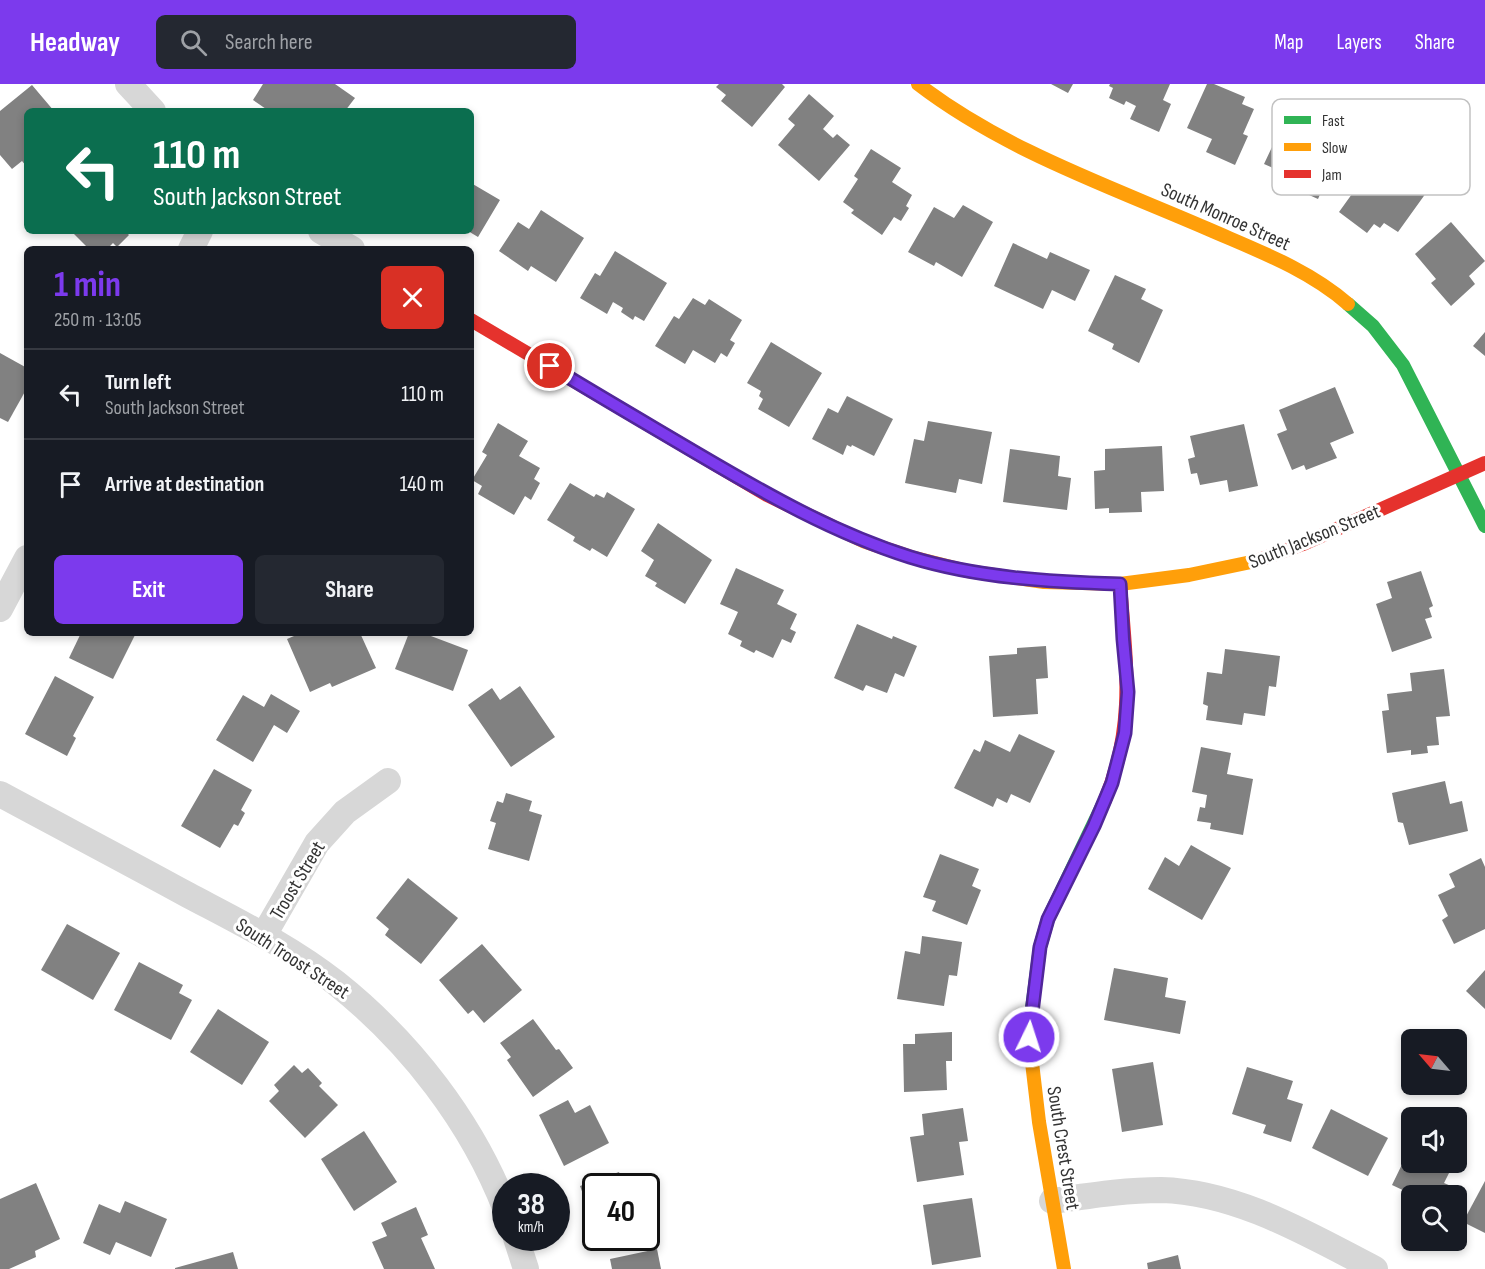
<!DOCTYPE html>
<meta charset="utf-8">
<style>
:root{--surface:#171b24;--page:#242831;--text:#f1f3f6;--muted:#9ea1a6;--line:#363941;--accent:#7c3aed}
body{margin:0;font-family:"Sofia Sans Condensed",sans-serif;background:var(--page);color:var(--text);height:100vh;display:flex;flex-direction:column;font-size:22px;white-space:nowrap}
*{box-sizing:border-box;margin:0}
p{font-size:20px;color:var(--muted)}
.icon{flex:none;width:33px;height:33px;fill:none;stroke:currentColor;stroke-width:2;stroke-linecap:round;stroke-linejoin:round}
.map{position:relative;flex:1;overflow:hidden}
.details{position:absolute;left:24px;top:162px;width:450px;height:390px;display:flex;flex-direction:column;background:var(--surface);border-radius:9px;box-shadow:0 3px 9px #0003}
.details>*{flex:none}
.top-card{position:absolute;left:24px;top:24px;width:450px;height:126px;border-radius:9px;box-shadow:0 3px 9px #0003;background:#0b6e4f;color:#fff;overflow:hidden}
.needle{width:39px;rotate:298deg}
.buttons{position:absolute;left:1401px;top:945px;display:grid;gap:12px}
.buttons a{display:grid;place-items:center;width:66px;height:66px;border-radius:9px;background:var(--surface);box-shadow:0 3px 9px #0003;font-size:30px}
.speed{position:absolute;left:492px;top:1089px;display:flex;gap:12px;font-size:30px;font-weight:700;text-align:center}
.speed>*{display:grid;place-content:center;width:78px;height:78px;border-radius:50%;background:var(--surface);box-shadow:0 3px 9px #0003;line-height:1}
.speed small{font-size:15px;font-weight:400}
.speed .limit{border:3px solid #111;border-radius:9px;background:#fff;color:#111}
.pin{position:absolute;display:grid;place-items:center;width:51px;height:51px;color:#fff;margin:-26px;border:3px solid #fff;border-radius:50%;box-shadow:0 2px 6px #0007}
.me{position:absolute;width:66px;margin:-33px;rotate:4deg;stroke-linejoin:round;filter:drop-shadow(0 0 4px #0008)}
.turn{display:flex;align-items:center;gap:21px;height:126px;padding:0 30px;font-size:27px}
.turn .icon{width:78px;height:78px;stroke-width:2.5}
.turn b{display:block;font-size:42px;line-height:51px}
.round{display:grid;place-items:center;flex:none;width:63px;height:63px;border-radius:9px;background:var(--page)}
.head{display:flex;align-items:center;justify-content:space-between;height:102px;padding:0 30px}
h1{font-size:36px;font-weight:700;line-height:45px;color:var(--accent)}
.primary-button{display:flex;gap:12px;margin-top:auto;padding:12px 30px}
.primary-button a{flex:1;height:69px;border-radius:9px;background:var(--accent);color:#fff;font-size:24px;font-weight:700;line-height:69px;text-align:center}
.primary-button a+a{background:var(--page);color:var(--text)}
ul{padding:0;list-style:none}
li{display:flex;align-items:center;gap:18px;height:90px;padding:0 30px;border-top:2px solid var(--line)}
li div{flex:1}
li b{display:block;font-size:22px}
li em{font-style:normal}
header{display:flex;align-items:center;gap:36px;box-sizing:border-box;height:84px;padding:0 30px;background:var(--accent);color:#fff}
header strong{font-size:28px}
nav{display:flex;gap:33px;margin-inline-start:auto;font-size:21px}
.search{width:420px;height:54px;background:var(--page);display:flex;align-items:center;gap:15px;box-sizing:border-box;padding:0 21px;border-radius:9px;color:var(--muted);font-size:22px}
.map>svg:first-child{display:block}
.building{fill:#818181}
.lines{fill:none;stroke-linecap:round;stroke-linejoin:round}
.street{stroke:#d7d7d7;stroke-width:26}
.fast{stroke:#30b455;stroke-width:14}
.slow{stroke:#ff9f0a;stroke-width:14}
.jam{stroke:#e5322d;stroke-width:14}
.route-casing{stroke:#51269a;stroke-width:15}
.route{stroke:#7c3aed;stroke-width:10}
.labels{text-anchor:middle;stroke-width:6;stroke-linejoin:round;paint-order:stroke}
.street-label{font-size:20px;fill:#333;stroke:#fff}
.key{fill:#fff;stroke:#c2c2c2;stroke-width:1.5}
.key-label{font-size:16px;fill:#333}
</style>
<header>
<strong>Headway</strong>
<div class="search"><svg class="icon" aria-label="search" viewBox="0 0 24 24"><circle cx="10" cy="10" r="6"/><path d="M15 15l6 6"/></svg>Search here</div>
<nav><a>Map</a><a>Layers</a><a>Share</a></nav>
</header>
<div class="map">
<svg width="1485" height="1185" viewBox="0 0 1485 1185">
<rect width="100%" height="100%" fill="#fff"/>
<g class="building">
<path d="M263 0H335L355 14 345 27H269L253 16Z"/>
<path d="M719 0H782L785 3 752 43 721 17 726 11 716 3Z"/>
<path d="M1051 0H1073L1068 9Z"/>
<path d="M1110 0H1170L1163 16 1171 20 1159 48 1130 35 1136 22 1126 17 1124 21 1109 14 1113 4 1109 2Z"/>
<path d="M1207 0H1214L1245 13 1242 20 1254 25 1243 50 1248 52 1235 81 1206 68 1212 55 1187 44Z"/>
<path d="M32 1 54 27H27V83L22 77 12 85 0 71V27Z"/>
<path d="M809 10 834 32 823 45 833 54 837 50 850 61 819 97 778 61 795 41 788 35Z"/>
<path d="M1282 42 1294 47 1295 44 1328 61 1319 81 1331 86 1318 115 1289 102 1291 98 1280 93 1282 88 1264 80Z"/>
<path d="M871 65 901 84 892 98 912 111 906 122 909 124 901 137 894 133 882 151 851 129 854 126 843 118 858 95 854 92Z"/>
<path d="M1375 78 1399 95 1402 92 1426 109 1398 148 1384 139 1380 144 1374 140 1367 149 1339 128Z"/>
<path d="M471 99 500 116 478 153 468 147H471Z"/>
<path d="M963 121 993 138 962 193 936 178 934 182 908 168 934 123 954 134Z"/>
<path d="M541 126 584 154 556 198 531 182 528 187 499 167 518 138 529 145Z"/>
<path d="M1451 138 1485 177 1469 192 1475 200 1451 222 1431 199 1436 195 1415 170Z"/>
<path d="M71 147H125L129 151 117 163 113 159 107 165H89Z"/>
<path d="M1013 159 1047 175 1050 168 1090 186 1075 217 1052 206 1043 225 994 202Z"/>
<path d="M615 167 667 199 644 237 635 232 633 236 621 228 623 224 613 218 607 230 580 214 595 189 600 192Z"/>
<path d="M1115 191 1146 205 1141 215 1163 226 1139 279 1112 265 1114 260 1088 247Z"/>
<path d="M693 214 705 221 709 215 742 236 730 256 735 259 727 273 721 269 715 279 693 266 685 280 655 262 674 232 679 235Z"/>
<path d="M1485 248V272L1473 262Z"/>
<path d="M771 258 822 289 789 343 758 325 763 315 759 312 761 307 747 299Z"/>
<path d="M0 269 27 284V304L8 338 0 334Z"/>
<path d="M1335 303 1354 349 1330 359 1337 374 1306 386 1304 381 1292 386 1277 350 1287 346 1279 326Z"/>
<path d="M847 312 893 335 874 372 852 361 851 363 847 361 843 371 812 355 828 324 838 329Z"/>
<path d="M928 337 992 348 982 400 959 395 956 409 905 399 914 355 924 357Z"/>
<path d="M498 339 528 357 519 372 540 384 534 395 540 399 531 416 525 412 514 431 478 410 482 402 472 396 487 371 482 368Z"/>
<path d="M1244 340 1258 402 1229 408 1227 396 1200 401 1197 389 1191 390 1188 375 1195 373 1190 352Z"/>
<path d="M1162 362 1164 407 1141 408 1142 428 1109 429V424L1095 425 1094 387 1105 386V365Z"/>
<path d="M1010 365 1060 372 1058 392 1071 394 1067 426 1003 418Z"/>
<path d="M570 399 594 413 596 410 604 414 607 408 635 425 607 473 592 464 590 467 573 457 575 453 547 436Z"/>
<path d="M658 439 712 476 685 520 655 502 657 499 645 492 654 476 641 467Z"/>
<path d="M736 484 784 506 777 520 797 530 790 545 796 548 791 559 782 555 773 574 756 566 754 569 740 562 742 557 728 550 738 528 720 520Z"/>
<path d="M1421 487 1433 522 1429 524 1432 533 1425 535 1432 554 1392 568 1376 520 1392 514 1387 498Z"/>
<path d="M857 540 892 555 893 552 917 562 904 593 895 589 887 609 866 601 863 607 834 594Z"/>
<path d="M81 549H136L113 595 69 574Z"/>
<path d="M301 549H360L376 584 332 603 330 599 310 608 287 555Z"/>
<path d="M409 549H423L468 566 453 607 395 585Z"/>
<path d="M1046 562 1048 594 1036 595 1038 630 993 633 989 572 1017 570V564Z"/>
<path d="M1225 565 1280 572 1276 603 1269 602 1265 632 1244 629 1242 641 1206 636 1208 622 1203 620 1207 588 1222 590Z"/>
<path d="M1444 585 1450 632 1436 633 1439 661 1427 662 1428 669 1411 671V666L1387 669 1382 627 1389 626 1387 610 1412 607 1410 589Z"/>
<path d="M55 592 94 613 73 652 76 654 67 672 25 650Z"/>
<path d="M520 602 555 653 511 683 468 621 492 604 500 616Z"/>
<path d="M271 610 300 627 287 649 274 641 253 678 216 656 243 611 264 623Z"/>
<path d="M1019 650 1055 667 1030 719 1011 710 1007 719 997 714 993 723 954 704 974 665 980 668 985 656 1010 668Z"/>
<path d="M1201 663 1231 669 1227 690 1253 695 1243 751 1210 745 1211 739 1197 737 1200 723 1205 724 1207 711 1192 708Z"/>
<path d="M214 685 252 706 241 726 245 729 238 742 234 740 220 764 181 742Z"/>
<path d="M1445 697 1450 720 1462 717 1468 747 1409 761 1403 739 1398 738 1392 709Z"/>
<path d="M506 709 532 717 529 727 542 731 529 777 488 765 496 739 490 737 497 717 503 719Z"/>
<path d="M1191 761 1231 784 1202 836 1148 805 1165 773 1179 782Z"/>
<path d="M940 770 979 785 972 802 981 806 967 841 932 827 936 817 923 813Z"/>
<path d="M1481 774 1485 783V845L1454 860 1442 836 1448 832 1438 811 1455 803 1449 790Z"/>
<path d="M408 794 458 834 421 880 385 851 389 845 376 834Z"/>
<path d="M67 840 120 869 93 916 41 886Z"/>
<path d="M922 852 962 858 957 892 949 891 944 922 897 915 905 867 920 870Z"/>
<path d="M482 860 522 906 484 939 473 926 468 930 439 896Z"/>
<path d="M139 878 183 901 179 909 192 916 171 956 114 926Z"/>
<path d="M1114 884 1168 894 1165 913 1186 917 1180 950 1104 936Z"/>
<path d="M1485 886V925L1466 907Z"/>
<path d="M218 925 269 958 242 1001 190 968Z"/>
<path d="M533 935 556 966 559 965 573 984 533 1013 507 976 511 973 500 959Z"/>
<path d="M952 948V977H946L947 1006 904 1008 903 960H915V950Z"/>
<path d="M1153 978 1163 1041 1122 1048 1112 985Z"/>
<path d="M294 981 302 989 308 984 322 999 319 1002 338 1021 305 1054 269 1017 279 1007 274 1001Z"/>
<path d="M1247 983 1293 997 1287 1015 1303 1020 1291 1058 1263 1049 1266 1041 1232 1030Z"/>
<path d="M568 1016 575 1029 590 1021 609 1059 564 1082 539 1031Z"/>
<path d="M963 1024 968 1057 959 1058 964 1091 917 1098 910 1053 924 1051 922 1030Z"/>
<path d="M1331 1025 1388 1054 1368 1092 1312 1064Z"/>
<path d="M364 1047 397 1098 354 1127 321 1075Z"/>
<path d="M1410 1064 1412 1078H1438L1451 1085 1444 1099 1451 1102 1447 1112H1412V1115L1407 1113 1409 1109 1392 1101Z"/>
<path d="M619 1088 624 1102H596L595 1142 580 1102Z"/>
<path d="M1485 1097V1149L1463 1138Z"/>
<path d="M36 1099 60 1155 35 1167 36 1173 9 1185H0V1115Z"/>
<path d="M972 1114 981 1173 932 1181 923 1121Z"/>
<path d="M125 1117 167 1135 151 1173 116 1158 110 1171 83 1159 99 1120 120 1129Z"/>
<path d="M416 1123 428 1151 421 1154 435 1185H384L372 1158 387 1152 381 1139Z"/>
<path d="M600 1154H623L603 1161Z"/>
<path d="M657 1165 661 1185H612L610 1175Z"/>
<path d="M233 1168 238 1185H175V1184Z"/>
<path d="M1178 1171 1181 1185H1148L1147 1179Z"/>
</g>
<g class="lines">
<g class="street">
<path d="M128 0 153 27"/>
<path d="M321 147 352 165"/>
<path d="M191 165 200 147"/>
<path d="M0 525 27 474"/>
<path d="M0 710C63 744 126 777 188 811 239 838 292 864 336 899 410 958 472 1038 506 1126"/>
<path d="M264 851 317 759 345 728 388 697"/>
<path d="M1052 1117C1088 1112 1124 1106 1161 1106 1238 1108 1309 1151 1375 1185"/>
<path d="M516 1154 526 1185"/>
</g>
<g class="fast">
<path d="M1348 220 1373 242 1403 281 1485 442"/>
<path d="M1030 940 1040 863 1048 835 1105 716"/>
</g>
<g class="slow">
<path d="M918 0C1004 66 1109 102 1208 145 1256 166 1308 185 1348 220"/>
<path d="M796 425 863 457 911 473 967 487 1044 498 1120 500 1189 491 1256 477"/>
<path d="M1030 940 1029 953 1039 1038 1064 1185"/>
</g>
<g class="jam">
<path d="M471 236 767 411 796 425"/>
<path d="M1256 477 1303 460 1485 379"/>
<path d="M1105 716C1136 640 1126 579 1120 500"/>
</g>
</g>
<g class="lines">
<g class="route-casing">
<path id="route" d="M550 282C599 312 649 341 698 370 766 410 834 449 910 473 978 494 1050 498 1120 500L1123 555 1128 608 1125 649 1112 699 1094 742 1048 835 1040 863 1029 953"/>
</g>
<use href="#route" class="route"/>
</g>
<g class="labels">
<g class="street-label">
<text transform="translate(1226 132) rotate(24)" y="7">South Monroe Street</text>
<text transform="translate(1314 452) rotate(-22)" y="7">South Jackson Street</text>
<text transform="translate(297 796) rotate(-59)" y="7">Troost Street</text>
<text transform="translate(293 874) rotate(33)" y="7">South Troost Street</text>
<text transform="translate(1064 1064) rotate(81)" y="7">South Crest Street</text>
</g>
</g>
<rect x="1272" y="15" width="198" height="96" rx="9" class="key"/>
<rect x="1284" y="32" width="27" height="8" fill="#30b455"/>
<rect x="1284" y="59" width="27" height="8" fill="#ff9f0a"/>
<rect x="1284" y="86" width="27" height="8" fill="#e5322d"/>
<g class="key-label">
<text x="1322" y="42">Fast</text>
<text x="1322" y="69">Slow</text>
<text x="1322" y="96">Jam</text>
</g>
</svg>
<div class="buttons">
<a><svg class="needle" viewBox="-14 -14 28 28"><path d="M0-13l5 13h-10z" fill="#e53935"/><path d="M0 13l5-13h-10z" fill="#9ea1a6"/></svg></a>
<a><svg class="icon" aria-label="sound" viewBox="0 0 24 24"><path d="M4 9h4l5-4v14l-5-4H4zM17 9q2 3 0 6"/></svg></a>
<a><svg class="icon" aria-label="search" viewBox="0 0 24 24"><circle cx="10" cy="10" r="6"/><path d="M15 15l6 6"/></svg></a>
</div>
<div class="speed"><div>38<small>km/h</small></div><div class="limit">40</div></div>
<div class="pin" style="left:550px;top:282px;background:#d93025"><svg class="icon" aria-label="arrive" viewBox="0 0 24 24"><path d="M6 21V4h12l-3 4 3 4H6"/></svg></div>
<svg class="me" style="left:1029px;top:953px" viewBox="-20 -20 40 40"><circle r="17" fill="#7c3aed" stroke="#fff" stroke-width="3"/><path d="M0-11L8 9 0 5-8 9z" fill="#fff"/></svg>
<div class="top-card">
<div class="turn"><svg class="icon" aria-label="left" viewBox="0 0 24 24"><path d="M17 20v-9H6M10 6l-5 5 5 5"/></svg><div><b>110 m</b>South Jackson Street</div></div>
</div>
<section class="details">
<div class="head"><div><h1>1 min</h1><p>250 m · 13:05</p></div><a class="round" style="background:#d93025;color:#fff"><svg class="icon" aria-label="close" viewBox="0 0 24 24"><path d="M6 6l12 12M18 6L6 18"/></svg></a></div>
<ul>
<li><svg class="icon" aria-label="left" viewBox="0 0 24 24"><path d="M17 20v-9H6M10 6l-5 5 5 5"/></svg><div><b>Turn left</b><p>South Jackson Street</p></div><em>110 m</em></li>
<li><svg class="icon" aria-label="arrive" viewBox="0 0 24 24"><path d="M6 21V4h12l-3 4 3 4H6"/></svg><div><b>Arrive at destination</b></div><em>140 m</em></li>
</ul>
<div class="primary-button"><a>Exit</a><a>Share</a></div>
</section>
</div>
